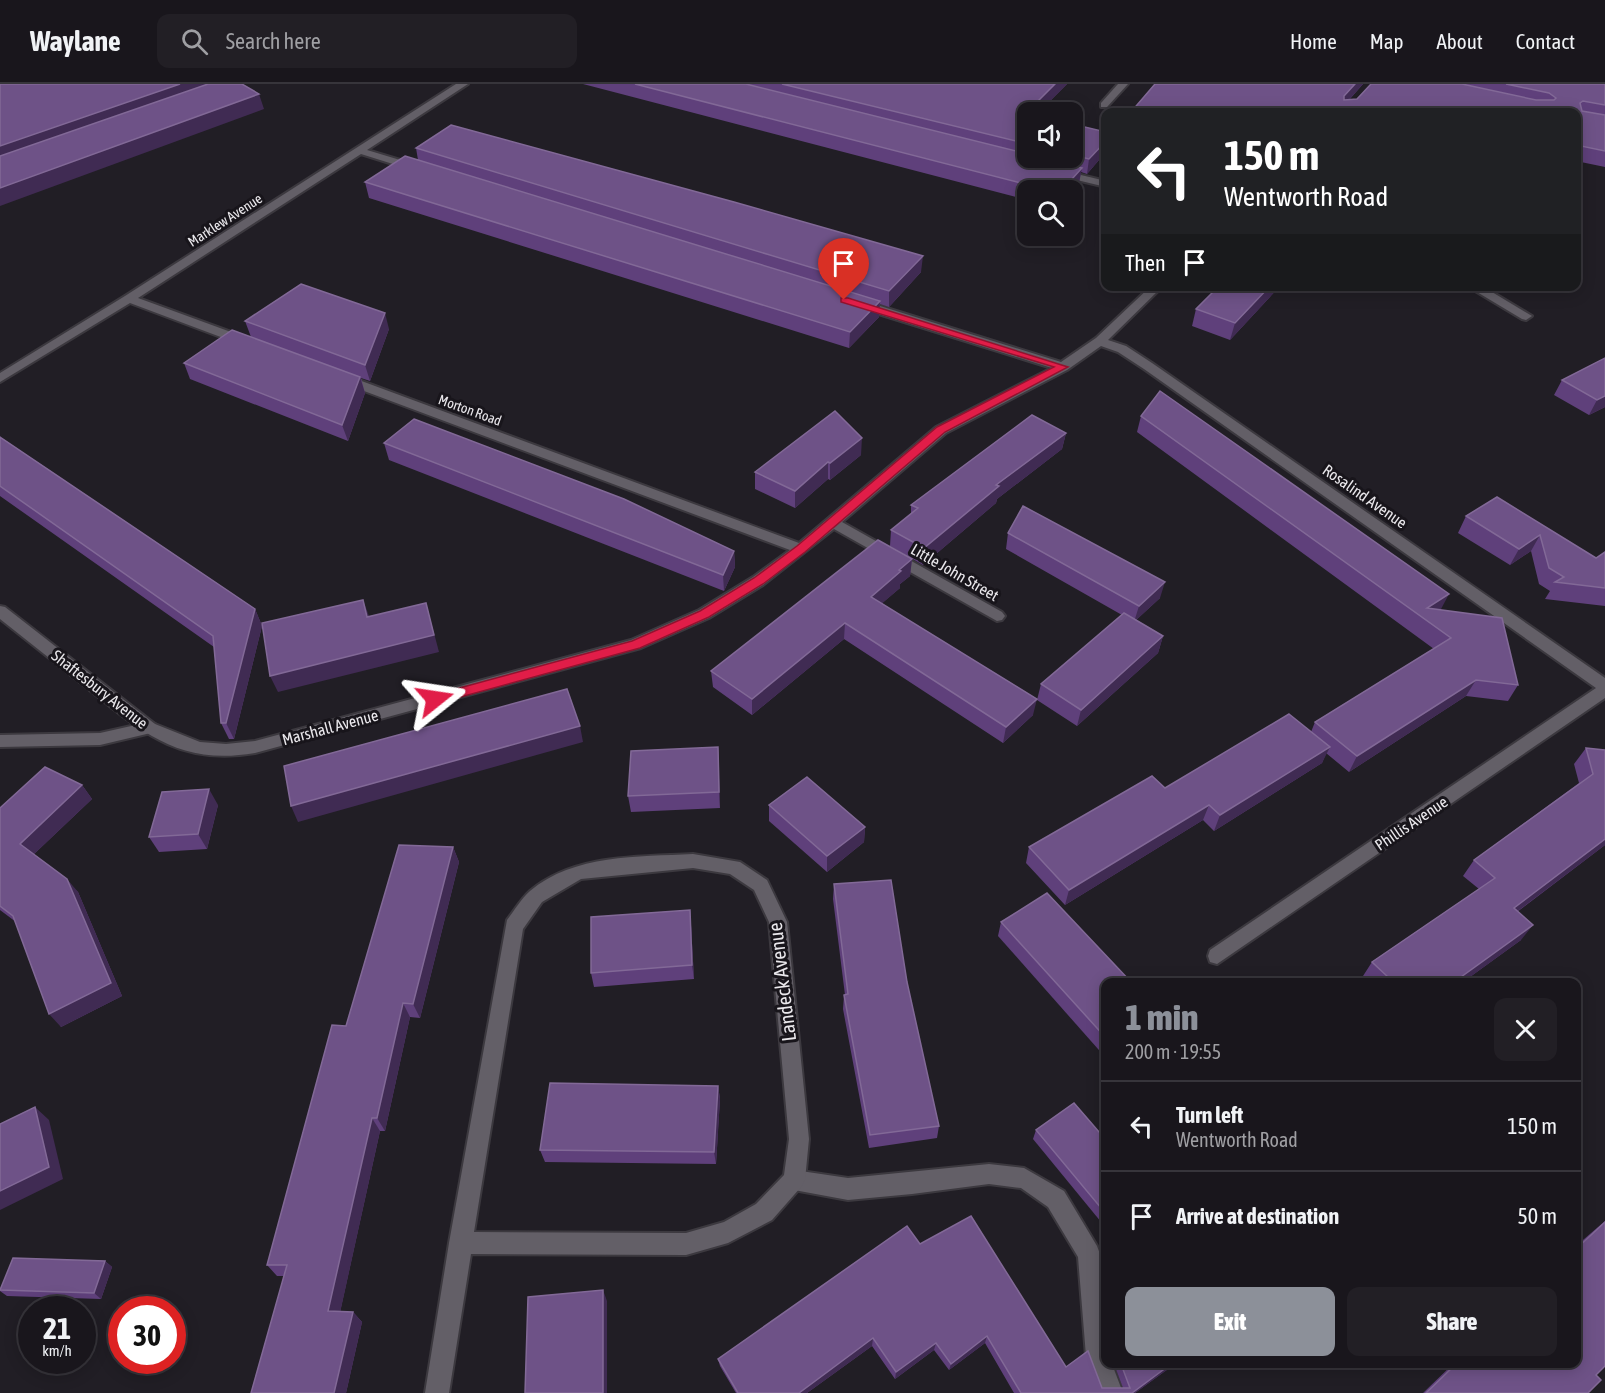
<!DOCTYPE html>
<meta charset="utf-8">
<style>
:root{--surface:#19161c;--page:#221f25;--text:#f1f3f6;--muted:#9f9fa3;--line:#37353b;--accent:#8c9099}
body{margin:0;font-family:"Asap Condensed",sans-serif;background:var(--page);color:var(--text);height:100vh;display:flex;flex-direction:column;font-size:22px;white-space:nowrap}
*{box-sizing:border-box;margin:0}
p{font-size:20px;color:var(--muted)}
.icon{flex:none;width:33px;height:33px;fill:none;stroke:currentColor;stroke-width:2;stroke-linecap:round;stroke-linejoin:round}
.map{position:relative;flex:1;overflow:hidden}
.panel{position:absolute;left:1101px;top:894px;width:480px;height:390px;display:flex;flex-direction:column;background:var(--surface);border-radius:12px;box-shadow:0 3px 15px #0003,0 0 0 2px var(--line)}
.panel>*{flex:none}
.banner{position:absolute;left:1101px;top:24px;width:480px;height:183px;border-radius:12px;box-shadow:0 3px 15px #0003,0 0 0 2px var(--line);background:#202124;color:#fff;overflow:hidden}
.fabs{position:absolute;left:1017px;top:18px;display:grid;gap:12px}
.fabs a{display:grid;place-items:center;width:66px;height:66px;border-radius:12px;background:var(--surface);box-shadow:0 3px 15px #0003,0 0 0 2px var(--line);font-size:30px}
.speed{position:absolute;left:18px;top:1212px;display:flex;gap:12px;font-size:30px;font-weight:700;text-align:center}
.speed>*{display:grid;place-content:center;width:78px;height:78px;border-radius:50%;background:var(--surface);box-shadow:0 3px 15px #0003,0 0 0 2px var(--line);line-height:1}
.speed small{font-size:15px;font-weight:400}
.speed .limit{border:9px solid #d22;background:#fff;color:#111}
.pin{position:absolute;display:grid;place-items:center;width:51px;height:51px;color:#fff;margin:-62px -26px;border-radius:50% 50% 50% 0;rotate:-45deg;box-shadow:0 0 6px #0007}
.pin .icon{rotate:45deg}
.me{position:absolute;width:66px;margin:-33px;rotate:75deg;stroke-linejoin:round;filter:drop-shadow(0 0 4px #0008)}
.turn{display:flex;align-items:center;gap:21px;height:126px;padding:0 24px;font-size:27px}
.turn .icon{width:78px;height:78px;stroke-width:2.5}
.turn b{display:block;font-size:42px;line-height:51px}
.then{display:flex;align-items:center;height:57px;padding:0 24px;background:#0003;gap:12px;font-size:22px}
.round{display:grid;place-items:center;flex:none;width:63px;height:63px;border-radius:12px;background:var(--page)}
.head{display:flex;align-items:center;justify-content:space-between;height:102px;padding:0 24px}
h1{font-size:36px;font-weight:800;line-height:45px;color:var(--accent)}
.primary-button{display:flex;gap:12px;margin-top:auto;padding:12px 24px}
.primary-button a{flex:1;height:69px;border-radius:12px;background:var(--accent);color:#fff;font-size:24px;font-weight:800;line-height:69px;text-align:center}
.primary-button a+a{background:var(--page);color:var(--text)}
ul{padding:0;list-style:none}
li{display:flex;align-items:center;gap:18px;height:90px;padding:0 24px;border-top:2px solid var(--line)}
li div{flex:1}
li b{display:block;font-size:22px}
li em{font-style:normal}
header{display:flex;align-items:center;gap:36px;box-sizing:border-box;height:84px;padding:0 30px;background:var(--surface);border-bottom:2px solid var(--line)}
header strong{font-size:28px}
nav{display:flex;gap:33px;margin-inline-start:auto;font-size:21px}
.search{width:420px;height:54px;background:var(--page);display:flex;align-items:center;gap:15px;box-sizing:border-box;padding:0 21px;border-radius:12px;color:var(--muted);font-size:22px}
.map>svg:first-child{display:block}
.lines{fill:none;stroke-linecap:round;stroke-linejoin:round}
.service-casing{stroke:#3c393f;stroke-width:4}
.minor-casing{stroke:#3c393f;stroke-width:4}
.service{fill:#635f67;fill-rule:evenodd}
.minor{fill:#635f67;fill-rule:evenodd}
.wall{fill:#5f407b}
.shaded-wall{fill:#402b53}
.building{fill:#6e5287;stroke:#826997;stroke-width:1.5}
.route{fill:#e11d48;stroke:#92132f;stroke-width:1.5}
.labels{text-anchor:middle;stroke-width:6;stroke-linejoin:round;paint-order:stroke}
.far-street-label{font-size:14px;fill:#eae8ec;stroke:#18151b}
.street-label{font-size:16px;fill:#eae8ec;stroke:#18151b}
.near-street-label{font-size:20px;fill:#eae8ec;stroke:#18151b}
</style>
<header>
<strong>Waylane</strong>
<div class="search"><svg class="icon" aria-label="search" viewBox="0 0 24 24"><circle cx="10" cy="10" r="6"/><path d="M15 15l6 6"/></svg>Search here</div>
<nav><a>Home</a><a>Map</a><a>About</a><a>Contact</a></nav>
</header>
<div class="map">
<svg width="1605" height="1309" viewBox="0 0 1605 1309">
<rect width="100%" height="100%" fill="#211e25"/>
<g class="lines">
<g class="service-casing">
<g id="service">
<path d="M149 638 155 640 157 644 155 648 100 661 0 663V651L100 649Z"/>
<path d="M989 1080 1024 1084 1064 1107 1097 1162 1100 1170 1106 1229V1280H1112L1123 1309H1099L1086 1272 1078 1173 1048 1123 1021 1104 989 1100 912 1110 848 1116 794 1106 787 1103 783 1096 787 1089 794 1086 848 1094Z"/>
</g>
</g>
<g class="minor-casing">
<g id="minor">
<path d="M456 0H468L367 66 420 82V86H412L361 70 138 214 250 255V261H242L130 219 0 298V289L125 212Z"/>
<path d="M1118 0H1128L1107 23H1101V19Z"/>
<path d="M1060 86 1106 97V103L1056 91V87Z"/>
<path d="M1151 202H1163L1108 256 1126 262 1152 279 1605 594V614L1217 880 1210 878 1208 872 1210 866 1596 604 1144 285 1118 268 1101 262 1067 286 946 349 842 438 1002 528 1005 532 1002 536 997 537 834 445 763 501 709 534 641 564 255 669C179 682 142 648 87 604 58 581 29 558 0 535V522L5 523 155 640 200 658 226 660 255 657 631 556 699 526 753 493 790 466 340 298 338 295 340 292H348L799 459 936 343 1052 284 856 223V217H864L1061 278 1096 254Z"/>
<path d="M1467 202H1482L1532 232 1526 236 1522 235Z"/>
<path d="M693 770 740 778 767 796 787 838 809 1055 805 1096 801 1103 772 1136 728 1159 686 1171 471 1170 449 1309H425L449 1159 507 836C514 827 521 815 530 807 574 770 638 773 693 770ZM693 784 730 790 754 806 769 838 789 1055 784 1091 756 1120 724 1138 686 1149 474 1148 523 845 542 818 581 795Z"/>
</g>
</g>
<use href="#service" class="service"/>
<use href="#minor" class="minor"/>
</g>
<g class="wall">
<path d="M583 0H1067L1039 28H1028V74H1072V40L1106 48V80L1099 78V76L1087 90 1081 88 1079 99 1072 106H1028V116Z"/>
<path d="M1155 0H1363L1349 16 1357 15 1371 0H1605V83L1576 77V28H1131Z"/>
<path d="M416 64 921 188 889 223 880 220 879 233 849 264 369 114 365 98 418 76Z"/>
<path d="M1280 202 1230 256 1192 242 1196 225Z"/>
<path d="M245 237 389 245 370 297 361 294 365 309 348 357 190 295 184 279 251 253Z"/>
<path d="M1605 274V323L1589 331 1554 311 1562 296Z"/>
<path d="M1141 332 1440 526 1518 601 1508 617 1466 612 1349 688 1326 669 1322 679 1214 747 1203 736 1065 821 1026 779 1029 763 1165 704 1311 648 1315 638 1434 565 1137 348Z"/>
<path d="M1066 349 1062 365 997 415 996 419 923 481 890 462 891 446 911 430V421Z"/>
<path d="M0 353 255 525 262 542 234 655H229L221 639 214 563 0 412Z"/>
<path d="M384 359 734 467 735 483 724 507 389 376Z"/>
<path d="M861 371 830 396 828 395 795 424 755 405V388Z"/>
<path d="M1497 413 1596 474 1605 468V522L1545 515 1550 507 1539 500 1531 467 1510 481 1458 449 1466 432Z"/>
<path d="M1008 449 1160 514 1136 536 1163 552 1158 569 1077 642 1037 616 1041 600 1122 531 1006 465Z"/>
<path d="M912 475 910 492 900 500V504L882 519 1033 631 1003 659 844 555 752 631 713 603 711 587Z"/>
<path d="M718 663 720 724 631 728 628 712Z"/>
<path d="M1586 664 1605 666V761L1517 828 1521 856 1463 898H1369L1363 892 1372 878 1479 805 1463 792 1474 776 1579 699 1574 680Z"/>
<path d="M82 701 92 715 34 770 78 808 122 912 61 943 16 838 0 826V724Z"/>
<path d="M218 721 207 765 159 768 149 753Z"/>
<path d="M769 721 865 743 864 758 827 788 769 737Z"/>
<path d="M453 763 459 778 420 934 410 933 385 1047H380L340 1228H353L362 1238 346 1309H251L284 1192H277L267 1181 346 942Z"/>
<path d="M834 800 939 1042 937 1054 869 1064 843 925 844 911H845L833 815Z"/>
<path d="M690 826 691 841 694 895 594 903 591 889Z"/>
<path d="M1001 838 1106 898V974L998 852Z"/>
<path d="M718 1002 720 1015 716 1080 545 1078 540 1066Z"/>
<path d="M1036 1046 1106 1056V1144L1033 1055Z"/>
<path d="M1605 1137V1282L1596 1291 1588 1309H1423L1453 1280H1576V1162Z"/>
<path d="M920 1160 1066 1283 1102 1304H1123L1114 1280H1175L1135 1309H1014L985 1259 949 1286 934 1266 895 1295 872 1262 807 1309H736L720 1282 718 1275Z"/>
<path d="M105 1177 112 1183 101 1215 7 1212 0 1207V1204Z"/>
</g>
<g class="shaded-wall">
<path d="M180 0H223L0 80V62Z"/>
<path d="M1055 0H1067L1039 28H1028V40L1026 29Z"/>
<path d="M1355 0H1363L1339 27 1344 12Z"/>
<path d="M259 10 264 25 0 122V104Z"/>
<path d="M1106 57V65L1101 64 1099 76 1087 90 1089 75Z"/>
<path d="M1082 84 1079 99 1072 106H1062Z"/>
<path d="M923 172 921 188 889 223V207Z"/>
<path d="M1270 202H1280L1230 256 1235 239Z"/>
<path d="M880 217 879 233 849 264 850 248Z"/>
<path d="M385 229 389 245 370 297 365 281Z"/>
<path d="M360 293 365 309 348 357 342 341Z"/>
<path d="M1605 312V323L1589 331 1597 316Z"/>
<path d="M1066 349 1062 365 997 415 996 419 923 481 924 464 996 401Z"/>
<path d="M862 354 861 371 830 396V379Z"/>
<path d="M828 378V395L795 424V407Z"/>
<path d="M1540 451 1531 467 1510 481 1519 465Z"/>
<path d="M734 467 735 483 724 507 723 491Z"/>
<path d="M912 475 910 492 900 500V504L871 529V513L899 486Z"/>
<path d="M1165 498 1160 514 1134 538 1139 522Z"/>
<path d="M1449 510 1440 527 1427 524Z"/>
<path d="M363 516 369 532 373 550 367 533Z"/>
<path d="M426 519 439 568 278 608 270 592Z"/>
<path d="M255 525 262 542 234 655 226 639Z"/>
<path d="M845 539 844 555 752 631V615Z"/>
<path d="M1163 552 1158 569 1077 642 1081 626Z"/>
<path d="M1476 596 1466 612 1349 688 1357 672Z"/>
<path d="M1037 615 1033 631 1003 659 1006 643Z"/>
<path d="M580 642 583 658 298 738 291 722Z"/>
<path d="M718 663 719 679 720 724 719 708Z"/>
<path d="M1330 663 1322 679 1214 747 1220 731Z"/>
<path d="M82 701 92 715 31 773 20 760Z"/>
<path d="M209 705 218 721 207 765 198 750Z"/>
<path d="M1209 721 1203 736 1065 821 1069 806Z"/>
<path d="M865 743 864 758 827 788V772Z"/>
<path d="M1605 755V761L1502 839 1514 824Z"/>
<path d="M453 763 459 778 420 934 413 920Z"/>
<path d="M67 795 78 808 122 912 61 943 49 930Z"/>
<path d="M690 826 691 841 694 895 692 881Z"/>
<path d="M1533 841 1521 856 1463 898H1454Z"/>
<path d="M403 919 410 933 385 1047 377 1034Z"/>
<path d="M718 1002 720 1015 716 1080 714 1068Z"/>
<path d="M35 1023 49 1036 63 1095 0 1126V1107Z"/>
<path d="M372 1034 380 1047 338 1238 328 1227Z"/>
<path d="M105 1177 112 1183 101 1215 94 1209Z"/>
<path d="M603 1206 607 1217V1309H603Z"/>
<path d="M353 1228 362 1238 346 1309H334Z"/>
<path d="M987 1252 985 1259 949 1286 951 1280Z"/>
<path d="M873 1254 872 1262 807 1309H799Z"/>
<path d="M936 1259 934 1266 895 1295 896 1288Z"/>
<path d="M1171 1280H1175L1135 1309H1132Z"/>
</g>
<g class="building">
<path d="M0 0H180L0 62Z"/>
<path d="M208 0H242L259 10 0 104V72Z"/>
<path d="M635 0H746L1028 70V74H1040L1082 84 1062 106H1048Z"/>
<path d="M782 0H1055L1026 29 1028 30V60Z"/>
<path d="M1155 0H1355L1344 12V16L1357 15 1371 0H1462L1536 16H1554L1556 14 1549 9 1506 0H1605V21L1583 17 1580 19 1582 27 1605 31V67L1576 61V28H1131Z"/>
<path d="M1072 40 1106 48V57L1089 75 1072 71Z"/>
<path d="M451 41 734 118 923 172 889 207 416 64Z"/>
<path d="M1106 59V65L1101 64Z"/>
<path d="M405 72 880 217 850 248 365 98Z"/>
<path d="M301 200 385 229 365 281 245 237Z"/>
<path d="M1219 202H1270L1235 239 1196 225Z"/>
<path d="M232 246 360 293 342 341 184 279Z"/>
<path d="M1605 274V312L1597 316 1562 296Z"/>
<path d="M1160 307 1449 510 1427 524 1502 534 1518 601 1476 596 1357 672 1315 638 1451 554 1141 332Z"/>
<path d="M835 327 862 354 830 379 828 378 795 407 755 388Z"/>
<path d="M1032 331 1066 349 996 401 999 402 924 464 891 446 918 424 911 421Z"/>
<path d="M414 335 624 415 734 467 723 491 384 359Z"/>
<path d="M0 353 255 525 226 639H221L213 552 0 402Z"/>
<path d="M1497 413 1596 474 1605 468V504L1555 498 1564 493 1549 484 1540 451 1519 465 1466 432Z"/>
<path d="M1023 422 1165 498 1139 522 1008 449Z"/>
<path d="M878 456 912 475 899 486 901 487 871 513 1037 615 1006 643 845 539 752 615 711 587Z"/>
<path d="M363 516 367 533 426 519 434 551 270 592 262 539Z"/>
<path d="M1124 529 1163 552 1081 626 1041 600Z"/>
<path d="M567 605 580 642 291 722 284 682Z"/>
<path d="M1289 630 1330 663 1220 731 1209 721 1069 806 1029 763 1152 692 1165 704Z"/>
<path d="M718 663 719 708 628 712 631 667Z"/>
<path d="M1586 664 1605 666V755L1514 824 1533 841 1454 898H1379L1388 893 1372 878 1495 794 1474 776 1593 690Z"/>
<path d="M45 683 82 701 20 760 67 795 111 899 49 930 13 832 0 822V724Z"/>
<path d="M807 693 865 743 827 772 769 721Z"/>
<path d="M209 705 198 750 149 753 162 708Z"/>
<path d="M399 761 453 763 413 920 403 919 377 1034H372L328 1227 353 1228 334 1309H251L287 1181H267L332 941 346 942Z"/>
<path d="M891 796 907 898 939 1042 870 1051 844 911 848 910 834 800Z"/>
<path d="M1047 809 1131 898H1106V954L1001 838Z"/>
<path d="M690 826 692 881 591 889V833Z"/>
<path d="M550 999 718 1002 714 1068 540 1066Z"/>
<path d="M1074 1019 1106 1056V1130L1036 1046Z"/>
<path d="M35 1023 49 1083 0 1107V1040Z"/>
<path d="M971 1132 1066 1283 1088 1267 1102 1304H1130L1121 1280H1171L1132 1309H1021L987 1252 951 1280 936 1259 896 1288 873 1254 799 1309H738L718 1275 907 1142 920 1160Z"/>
<path d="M1605 1138V1282L1596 1291 1601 1296 1588 1309H1426L1456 1280H1576V1165Z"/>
<path d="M13 1174 105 1177 94 1209 0 1206Z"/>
<path d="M603 1206V1309H525L528 1213Z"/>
</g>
<path class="route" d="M841 214H848L1068 283 945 348 805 468 763 500 709 533 640 564 435 620 430 619 428 615 430 612 632 557 700 527 754 494 797 462 937 343 1054 283 841 218Z"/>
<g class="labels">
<g class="far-street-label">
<text transform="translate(225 136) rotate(-33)" y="5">Marklew Avenue</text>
<text transform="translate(470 326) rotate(20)" y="5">Morton Road</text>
</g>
<g class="street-label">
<text transform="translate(1365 412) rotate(35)" y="6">Rosalind Avenue</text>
<text transform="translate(955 488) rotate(30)" y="6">Little John Street</text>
<text transform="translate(100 605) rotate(38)" y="6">Shaftesbury Avenue</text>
<text transform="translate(330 643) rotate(-15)" y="6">Marshall Avenue</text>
<text transform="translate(1411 739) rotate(-34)" y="6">Phillis Avenue</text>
</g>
<g class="near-street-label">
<text transform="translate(782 898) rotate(-97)" y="7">Landeck Avenue</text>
</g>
</g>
</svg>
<div class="fabs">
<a><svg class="icon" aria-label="sound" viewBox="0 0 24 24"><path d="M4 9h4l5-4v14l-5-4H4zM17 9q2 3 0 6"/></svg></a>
<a><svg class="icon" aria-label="search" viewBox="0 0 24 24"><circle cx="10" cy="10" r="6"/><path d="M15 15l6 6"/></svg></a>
</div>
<div class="speed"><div>21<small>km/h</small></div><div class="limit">30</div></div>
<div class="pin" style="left:844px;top:216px;background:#d93025"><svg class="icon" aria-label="arrive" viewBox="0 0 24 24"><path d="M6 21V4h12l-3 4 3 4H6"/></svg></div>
<svg class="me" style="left:435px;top:615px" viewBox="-20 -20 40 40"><path d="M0-17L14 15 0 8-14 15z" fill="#e11d48" stroke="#fff" stroke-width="4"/></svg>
<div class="banner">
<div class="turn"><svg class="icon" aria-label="left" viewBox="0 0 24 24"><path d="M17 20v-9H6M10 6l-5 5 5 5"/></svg><div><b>150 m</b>Wentworth Road</div></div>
<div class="then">Then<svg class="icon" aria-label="arrive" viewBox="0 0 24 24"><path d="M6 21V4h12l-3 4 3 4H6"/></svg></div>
</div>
<section class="panel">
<div class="head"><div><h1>1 min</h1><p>200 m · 19:55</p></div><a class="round"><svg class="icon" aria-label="close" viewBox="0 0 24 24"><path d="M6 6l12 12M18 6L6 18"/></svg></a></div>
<ul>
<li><svg class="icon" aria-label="left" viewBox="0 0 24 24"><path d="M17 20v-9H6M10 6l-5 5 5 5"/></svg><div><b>Turn left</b><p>Wentworth Road</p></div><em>150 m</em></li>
<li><svg class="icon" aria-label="arrive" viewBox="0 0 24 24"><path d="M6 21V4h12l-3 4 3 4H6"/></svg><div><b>Arrive at destination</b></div><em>50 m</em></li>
</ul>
<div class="primary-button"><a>Exit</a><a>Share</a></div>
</section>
</div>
